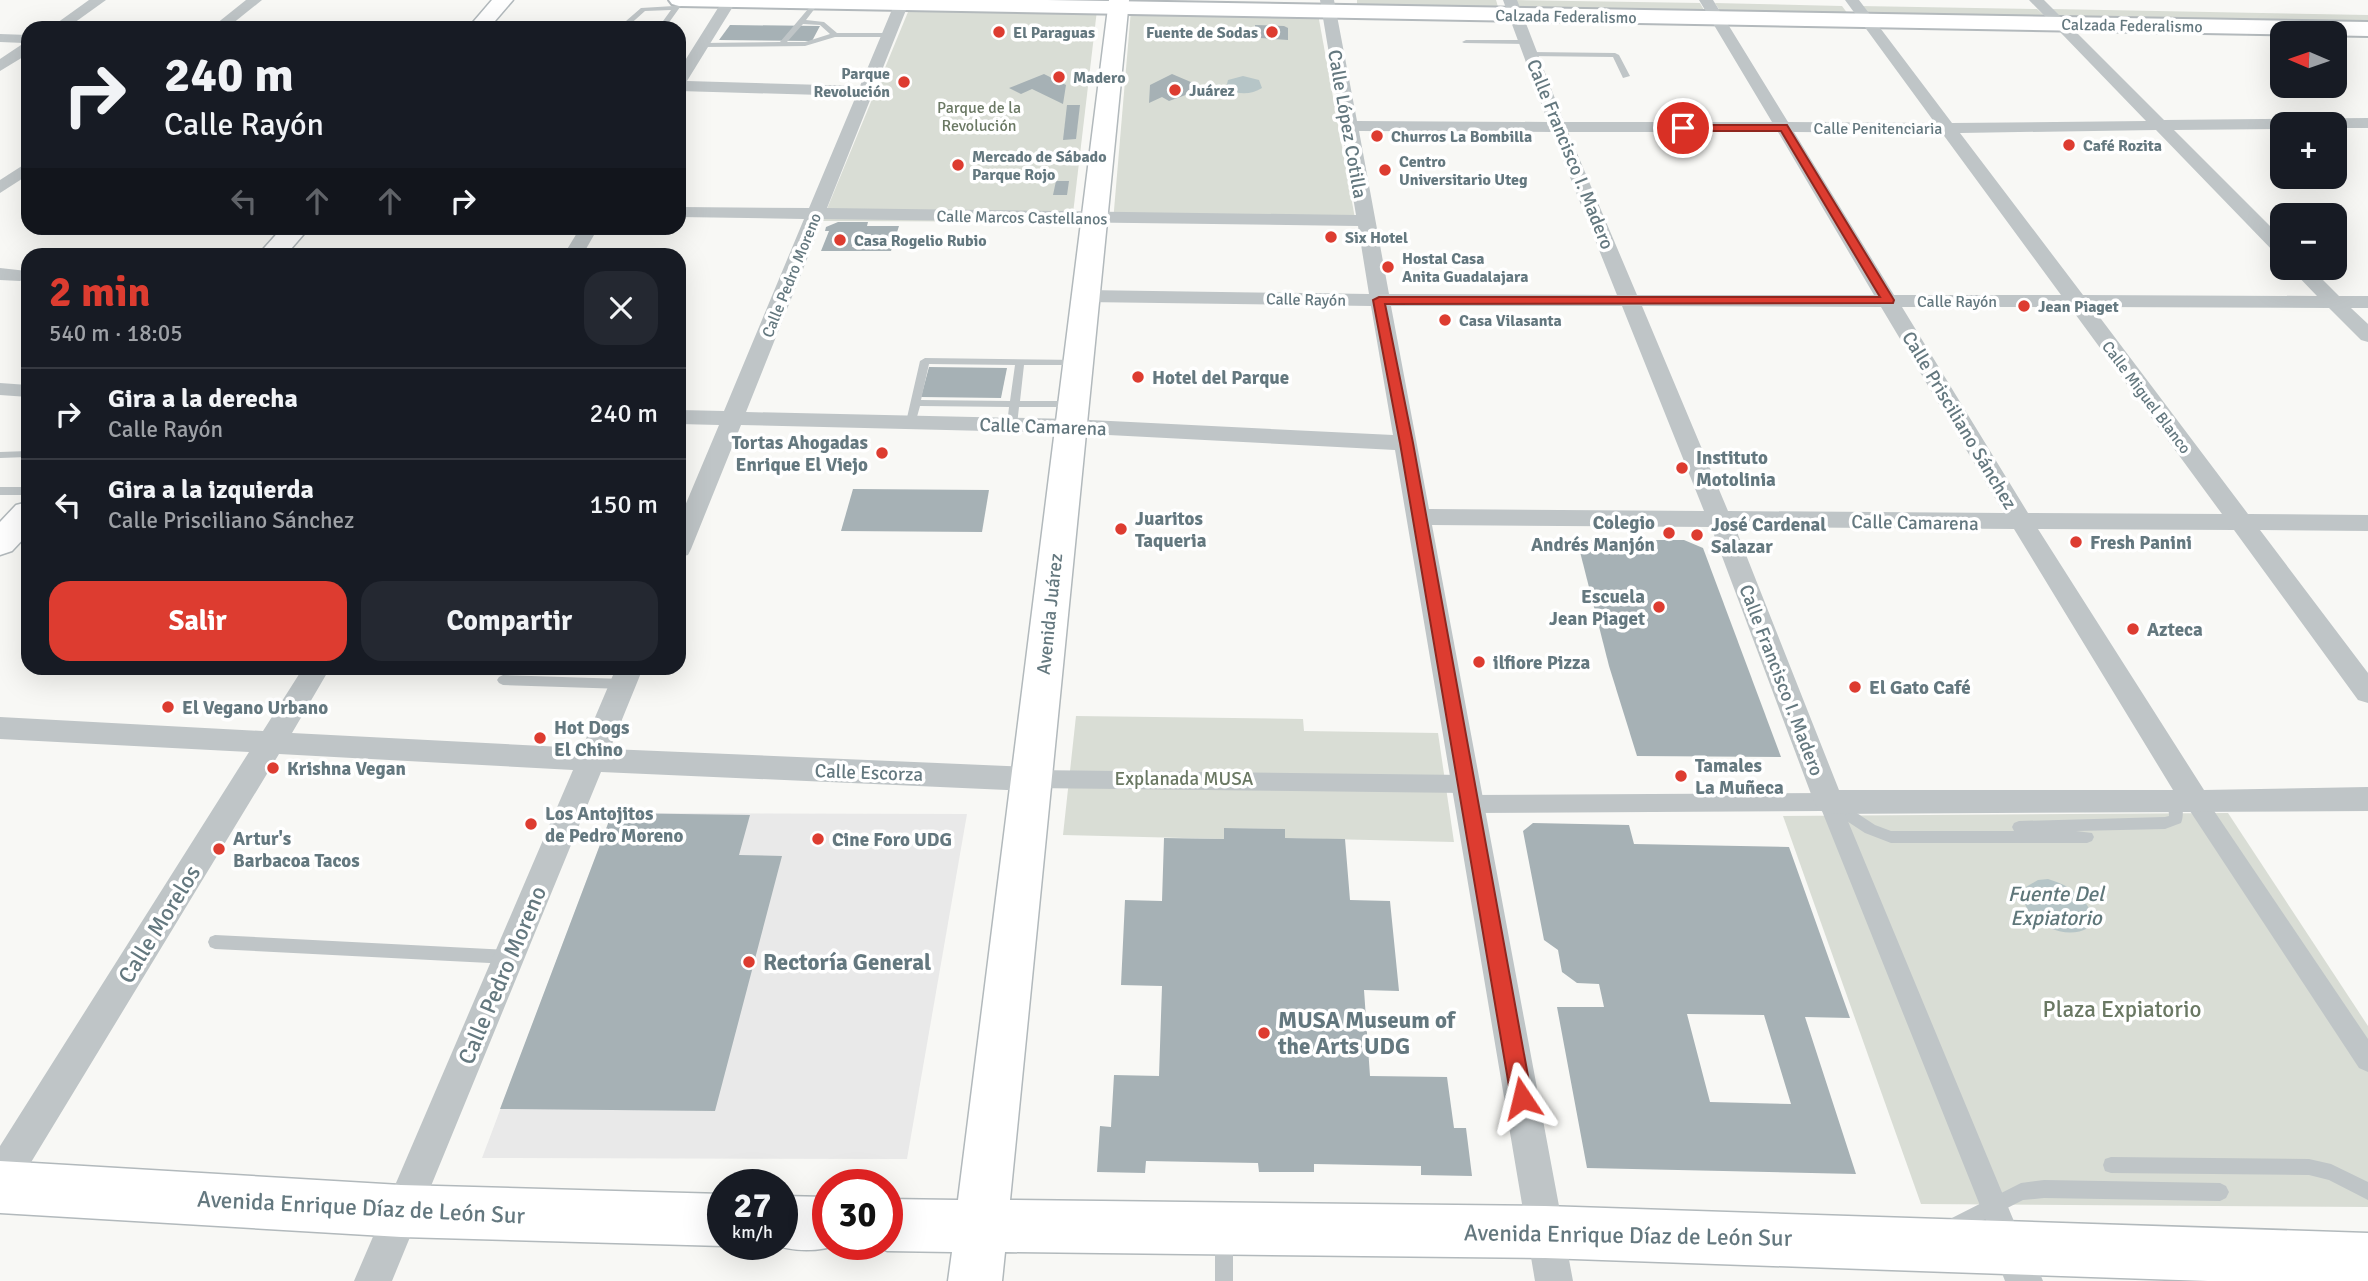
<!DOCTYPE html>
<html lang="es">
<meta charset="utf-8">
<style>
:root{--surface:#171b24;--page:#242831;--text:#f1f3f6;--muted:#9ea1a6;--line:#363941;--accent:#dd3c30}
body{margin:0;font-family:Signika,sans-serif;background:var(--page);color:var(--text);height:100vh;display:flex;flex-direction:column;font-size:26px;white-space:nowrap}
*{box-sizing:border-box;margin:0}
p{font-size:23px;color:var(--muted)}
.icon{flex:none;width:38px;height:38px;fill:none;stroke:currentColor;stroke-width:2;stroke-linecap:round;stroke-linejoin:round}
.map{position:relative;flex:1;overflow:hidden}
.sheet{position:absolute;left:21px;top:248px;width:665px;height:427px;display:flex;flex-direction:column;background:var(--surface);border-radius:21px;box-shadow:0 7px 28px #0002}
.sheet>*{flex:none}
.hud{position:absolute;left:21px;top:21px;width:665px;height:214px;border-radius:21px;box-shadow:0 7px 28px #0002;background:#171b24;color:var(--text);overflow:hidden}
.needle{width:46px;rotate:272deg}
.tools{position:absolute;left:2270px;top:21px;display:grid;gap:14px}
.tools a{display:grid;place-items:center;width:77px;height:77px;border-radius:14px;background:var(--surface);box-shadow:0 7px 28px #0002;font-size:35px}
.speed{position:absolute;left:707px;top:1169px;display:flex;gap:14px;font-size:35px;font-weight:700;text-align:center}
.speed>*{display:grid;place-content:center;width:91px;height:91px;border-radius:50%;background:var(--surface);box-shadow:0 7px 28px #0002;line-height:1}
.speed small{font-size:18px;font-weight:400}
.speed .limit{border:10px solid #d22;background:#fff;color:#111}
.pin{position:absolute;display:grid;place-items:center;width:60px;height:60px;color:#fff;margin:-30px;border:4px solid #fff;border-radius:50%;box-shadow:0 2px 7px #0007}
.me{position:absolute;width:77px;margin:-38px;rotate:350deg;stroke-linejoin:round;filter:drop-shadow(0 0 5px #0008)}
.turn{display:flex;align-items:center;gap:24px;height:147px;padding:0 28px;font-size:32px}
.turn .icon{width:91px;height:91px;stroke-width:2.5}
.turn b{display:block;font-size:49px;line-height:60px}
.lanes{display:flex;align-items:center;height:66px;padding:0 28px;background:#0003;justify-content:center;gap:35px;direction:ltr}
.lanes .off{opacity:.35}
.round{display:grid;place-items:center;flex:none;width:74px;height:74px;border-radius:21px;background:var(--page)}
.head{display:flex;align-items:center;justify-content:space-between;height:119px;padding:0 28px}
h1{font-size:42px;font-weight:700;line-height:52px;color:var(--accent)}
.cta{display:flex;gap:14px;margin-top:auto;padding:14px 28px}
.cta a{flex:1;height:80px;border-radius:21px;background:var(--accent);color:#fff;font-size:28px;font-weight:700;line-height:80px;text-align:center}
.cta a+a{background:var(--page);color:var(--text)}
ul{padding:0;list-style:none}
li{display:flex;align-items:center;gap:21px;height:91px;padding:0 28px;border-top:2px solid var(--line)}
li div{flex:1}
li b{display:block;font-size:26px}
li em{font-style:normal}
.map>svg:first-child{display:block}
.built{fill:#e9e9e9}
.green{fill:#d9ddd5}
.water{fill:#b6c5c7}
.building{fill:#a6b1b5;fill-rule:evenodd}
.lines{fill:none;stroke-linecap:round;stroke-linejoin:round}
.secondary-casing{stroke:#b2b9bc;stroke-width:3}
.primary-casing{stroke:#b3b9bc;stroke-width:4}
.service{fill:#bfc5c7;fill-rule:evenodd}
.pedestrian{fill:#bfc5c7;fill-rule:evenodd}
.minor{fill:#bfc5c7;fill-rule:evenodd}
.secondary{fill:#fff;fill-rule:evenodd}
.primary{fill:#fff;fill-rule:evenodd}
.route{fill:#dd3c30;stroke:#90271f;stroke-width:2}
.poi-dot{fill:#dd3c30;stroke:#fff;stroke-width:2.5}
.labels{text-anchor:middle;stroke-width:7;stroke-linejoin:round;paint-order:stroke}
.far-street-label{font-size:16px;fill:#64787f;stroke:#fff}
.far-poi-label{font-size:16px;font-weight:bold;fill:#64787f;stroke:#fff;text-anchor:start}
.far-park-label{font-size:16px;fill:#6a7863;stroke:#fff}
.street-label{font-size:19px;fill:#64787f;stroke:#fff}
.poi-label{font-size:19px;font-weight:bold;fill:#64787f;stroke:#fff;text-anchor:start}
.park-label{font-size:19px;fill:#6a7863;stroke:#fff}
.water-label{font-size:21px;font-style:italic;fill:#5f777a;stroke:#fff}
.near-street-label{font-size:23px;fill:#64787f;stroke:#fff}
.near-poi-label{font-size:23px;font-weight:bold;fill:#64787f;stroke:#fff;text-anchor:start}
.near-park-label{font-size:23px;fill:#6a7863;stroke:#fff}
</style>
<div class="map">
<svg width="2368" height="1281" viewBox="0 0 2368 1281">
<rect width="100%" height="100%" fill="#f8f8f5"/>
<path class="built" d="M612 813 967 814 907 1159 482 1158Z"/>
<g class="green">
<path d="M1357 0H1496L1498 7 1357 4Z"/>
<path d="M1516 0 1700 3 1704 10 1518 7Z"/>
<path d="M1715 3 1842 6 1848 14 1720 11Z"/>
<path d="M1859 6 2037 9 2046 17 1865 14Z"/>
<path d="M910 7 1097 10 1072 222 822 221Z"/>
<path d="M2052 9 2368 15V23L2060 18Z"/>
<path d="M1131 10 1318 14 1356 224 1113 222Z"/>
<path d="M1076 716 1303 719 1304 731 1438 733 1454 842 1285 838 1284 829 1224 828V839L1063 835Z"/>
<path d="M2228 813 2368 1026V1207L1921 1204 1783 816Z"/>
</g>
<g class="water">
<path d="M1243 76 1259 80 1262 88C1251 95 1237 95 1226 88L1228 80Z"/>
<path d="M2048 879C2068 885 2083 894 2091 913L2088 928C2063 943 2017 919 2024 888L2038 880Z"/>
</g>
<g class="building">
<path d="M730 25 820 26 812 41 719 40Z"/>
<path d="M1255 25 1284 26 1288 28V40L1260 38 1256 36Z"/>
<path d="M1044 74 1066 85 1063 104 1032 89 1021 94 1009 88Z"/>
<path d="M1172 74 1205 88 1169 101 1162 97 1149 103 1150 85Z"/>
<path d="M1067 105H1080L1076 139 1063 140Z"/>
<path d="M1056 181H1069L1067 195H1053Z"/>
<path d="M838 222H868L867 226H899L891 251H821L829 231H825L826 227ZM857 234H871L866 247H852Z"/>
<path d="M929 367 1007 368 1001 398 921 397Z"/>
<path d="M853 489 989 490 982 532 841 531Z"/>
<path d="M1577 540H1684L1703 548 1781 757 1637 756 1609 666Z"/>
<path d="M612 813 750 815 739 855 782 856 715 1111 500 1109Z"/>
<path d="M1533 823 1629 825 1634 844 1789 847 1850 1018 1805 1017 1856 1174 1587 1168 1557 1007H1604L1599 984 1577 983 1562 972 1558 950 1544 940 1523 831ZM1687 1014 1764 1015 1791 1104 1710 1102Z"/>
<path d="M1224 828 1285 829V838L1345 839 1350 900 1390 901 1399 991 1364 990 1370 1076 1447 1077 1454 1128H1466L1472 1176 1421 1175V1166L1314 1164V1172H1259L1258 1163 1146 1161 1145 1173 1097 1172 1100 1126 1111 1127 1114 1075 1159 1076 1162 986 1121 985 1125 900 1162 901 1164 838 1224 839Z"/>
</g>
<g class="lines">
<g class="secondary-casing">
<g id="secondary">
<path d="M492 0H513L489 28H468Z"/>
<path d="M1109 0H1129L1010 1200 1545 1206 2368 1233V1281H2208L1545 1258 1005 1252 1002 1281H948L952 1252 887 1251 871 1244H887V1199L958 1200Z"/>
<path d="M282 228H309L285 256H257Z"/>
<path d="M28 502V534L12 551 0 555V522L16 505Z"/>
<path d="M0 1161 401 1185 723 1194V1244H727L723 1246 401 1237 0 1213Z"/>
<path d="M782 1196 828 1197V1244H840C821 1252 791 1252 773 1244H782Z"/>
</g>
</g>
<g class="primary-casing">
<path id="primary" d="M669 0H1047L2368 22V36L679 6 672 4Z"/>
</g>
<g class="service">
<path d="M680 1 683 3 665 28H658L671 10 645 11 626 28H619L621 25H594L589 28H581L593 21H626L641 8 674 6Z"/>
<path d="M814 2 819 3 806 20 824 22 837 33H889L892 35 889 37H835L805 46 702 47 698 45 702 43 780 42ZM803 24 820 25 830 34 805 42H787Z"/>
<path d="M1466 40H1526L1530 42 1526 44 1464 43 1462 42Z"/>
<path d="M1530 52 1615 53 1619 55 1630 76 1623 78 1613 57 1527 56 1526 54Z"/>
<path d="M925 358 1080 360V364L1077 365H1024L1020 401H1073L1078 404 1073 407H1019L1017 425 1012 428 1007 425 1009 407 920 406 915 424H907L906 422 920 361ZM929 364 1015 365 1010 401 921 400Z"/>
<path d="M28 451V457L0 458V452Z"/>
<rect x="0" y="487" width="28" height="8"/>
<path d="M503 675 624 679 628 681 630 684 628 687 624 689 503 685 499 683 497 680 499 677Z"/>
<path d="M2175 796 2180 798C2183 805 2184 816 2181 823L2165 829 2076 831 2092 833 2094 837 2092 841 2087 843H1891L1865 833 1830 810 1828 806 1830 802 1835 800 1840 802 1875 825 1891 831H2014L2012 827 2014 823 2019 821 2165 817 2169 816 2168 802 2170 798Z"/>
<path d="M215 935 509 950 514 952 517 957 514 962 509 964 215 949 210 947 208 942 210 937Z"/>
<path d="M2111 1157 2309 1159 2331 1164 2368 1182V1200L2329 1180 2309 1175 2111 1173 2105 1171 2103 1165 2105 1159Z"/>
<path d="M2044 1180 2220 1183 2226 1186 2229 1192 2226 1198 2220 1201 2044 1198 2023 1200 1958 1233 1952 1236 1946 1233 1943 1227 1946 1221 2021 1183Z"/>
<path d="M1224 1231 1230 1234 1233 1240V1281H1215V1240L1218 1234Z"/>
</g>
<g class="pedestrian">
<path d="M1031 770 1466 775 1474 778 1477 784 1474 790 1466 793 1031 788 1024 785 1020 779 1024 773Z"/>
<path d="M1829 793 1837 796 1840 802 2023 1243 2019 1253 2009 1257 1999 1253 1822 811 1470 813 1462 810 1459 804 1462 798 1470 795Z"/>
<path d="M2196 793 2204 796 2368 1039V1072L2359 1068 2188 808 2185 802 2188 796Z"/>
</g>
<g class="minor">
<path d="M89 0H106L67 28H50Z"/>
<path d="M246 0H262L227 28H211Z"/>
<path d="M723 0H737L687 81 860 86 896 0H910L827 208 1356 215 1320 0H1334L1357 121 1548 122 1503 0H1517L1564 122H1772L1699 0H1713L1788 122 1935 123 1845 0H1859L1952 123 2146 121 2029 0H2044L2164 120 2368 118V128H2334V124H2282V129L2174 130 2282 238V255L2275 253 2156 130 1960 133 2083 295 2317 296 2290 268H2311L2339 296H2368V308H2351L2368 324V342L2361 340 2329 308 2092 307 2248 514 2368 515V531L2260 530 2368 673V703L2358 700 2234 530 2038 529 2204 790 2368 787V811L1829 814 1819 810 1814 802 1711 527 1432 525 1573 1281H1535L1395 450 1070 433 741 425 691 549 688 555 679 557V520L719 425 679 424V410L724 411 804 219 679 217V207L809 208 856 96 679 91V70ZM1359 131 1552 132 1617 295 1389 294ZM1568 132H1778L1874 295H1637ZM1794 132 1942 133 2061 295H1894ZM823 219 1358 226 1369 294 1085 290 1078 292 1075 296 1078 300 1085 302 1371 306 1393 435 1070 419 746 412ZM1391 306H1622L1704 511 1429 509ZM1642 306 1881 307 2004 513 1728 511ZM1902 307H2070L2222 514 2028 513ZM1735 527 2014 529 2173 790H1839Z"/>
<path d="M0 34 28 35V54L0 71V59L24 43 0 42Z"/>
<path d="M28 162V175L0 193V180Z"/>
<path d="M580 228H598L582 256H563Z"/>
<path d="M0 268 27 271 28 277 20 281 0 280Z"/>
<path d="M0 383 28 385V397L0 395Z"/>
<path d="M303 668H330L292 733 582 748 616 668H643L610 749 1031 767 1041 771 1045 779 1041 787 1031 791 601 772 392 1281H354L573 770 279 754 13 1192 0 1197V1146L249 752 0 739V717L263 731Z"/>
<path d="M2011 1228 2024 1234 2043 1281H2005L1992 1247 1998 1234Z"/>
</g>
<use href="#secondary" class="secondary"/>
<use href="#primary" class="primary"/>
</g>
<path class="route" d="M1680 125H1787L1894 300 1893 303 1385 304 1413 443 1532 1098 1529 1105 1522 1108 1514 1105 1511 1098 1400 443 1373 300 1379 297H1880L1781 131H1683L1680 130Z"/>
<g class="poi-dot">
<circle cx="999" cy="32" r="7"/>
<circle cx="1272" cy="32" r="7"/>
<circle cx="1059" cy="77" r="7"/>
<circle cx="904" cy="82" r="7"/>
<circle cx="1175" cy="90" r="7"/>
<circle cx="1377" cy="136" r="7"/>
<circle cx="2069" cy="145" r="7"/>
<circle cx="958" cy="165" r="7"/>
<circle cx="1385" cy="170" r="7"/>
<circle cx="1331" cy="237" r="7"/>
<circle cx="840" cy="240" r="7"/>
<circle cx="1388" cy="267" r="7"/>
<circle cx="2024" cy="306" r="7"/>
<circle cx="1445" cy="320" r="7"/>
<circle cx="1138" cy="377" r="7"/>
<circle cx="882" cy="453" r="7"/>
<circle cx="1682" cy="468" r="7"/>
<circle cx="1121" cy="529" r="7"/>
<circle cx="1669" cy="533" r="7"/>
<circle cx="1697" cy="535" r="7"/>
<circle cx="2076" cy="542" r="7"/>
<circle cx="1659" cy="607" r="7"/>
<circle cx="2133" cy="629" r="7"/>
<circle cx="1479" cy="662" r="7"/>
<circle cx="1855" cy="687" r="7"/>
<circle cx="168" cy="707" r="7"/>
<circle cx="540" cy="738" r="7"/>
<circle cx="273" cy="768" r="7"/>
<circle cx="1681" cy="776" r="7"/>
<circle cx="531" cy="824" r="7"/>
<circle cx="818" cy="839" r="7"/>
<circle cx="219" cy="849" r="7"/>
<circle cx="749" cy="962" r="7"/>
<circle cx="1264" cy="1033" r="7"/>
</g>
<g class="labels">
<g class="far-street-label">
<text transform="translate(1566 16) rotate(1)" y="6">Calzada Federalismo</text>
<text transform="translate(2132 25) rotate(1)" y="6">Calzada Federalismo</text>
<text x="1878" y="134">Calle Penitenciaria</text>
<text transform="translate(1022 217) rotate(1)" y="6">Calle Marcos Castellanos</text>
<text transform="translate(791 275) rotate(-68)" y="6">Calle Pedro Moreno</text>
<text transform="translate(1306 299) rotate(1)" y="6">Calle Rayón</text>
<text x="1957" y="307">Calle Rayón</text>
<text transform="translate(2147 397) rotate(53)" y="6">Calle Miguel Blanco</text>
</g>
<g class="far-poi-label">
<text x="1013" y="38">El Paraguas</text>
<text x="1258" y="38" text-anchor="end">Fuente de Sodas</text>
<text x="890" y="79" text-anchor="end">Parque<tspan x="890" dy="18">Revolución</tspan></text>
<text x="1073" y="83">Madero</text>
<text x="1189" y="96">Juárez</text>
<text x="1391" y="142">Churros La Bombilla</text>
<text x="2083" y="151">Café Rozita</text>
<text x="972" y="162">Mercado de Sábado<tspan x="972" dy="18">Parque Rojo</tspan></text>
<text x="1399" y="167">Centro<tspan x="1399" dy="18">Universitario Uteg</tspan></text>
<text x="1345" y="243">Six Hotel</text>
<text x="854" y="246">Casa Rogelio Rubio</text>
<text x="1402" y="264">Hostal Casa<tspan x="1402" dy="18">Anita Guadalajara</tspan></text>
<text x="2038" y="312">Jean Piaget</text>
<text x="1459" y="326">Casa Vilasanta</text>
</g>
<g class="far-park-label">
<text x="979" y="113">Parque de la<tspan x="979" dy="18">Revolución</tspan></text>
</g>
<g class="street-label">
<text transform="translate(1348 124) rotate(80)" y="7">Calle López Cotilla</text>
<text transform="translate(1571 154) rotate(68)" y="7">Calle Francisco I. Madero</text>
<text transform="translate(1960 420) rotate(59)" y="7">Calle Prisciliano Sánchez</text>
<text transform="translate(1043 426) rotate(2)" y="7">Calle Camarena</text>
<text transform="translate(1915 522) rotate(1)" y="7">Calle Camarena</text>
<text transform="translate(1049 614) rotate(-84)" y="7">Avenida Juárez</text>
<text transform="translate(1782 680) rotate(69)" y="7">Calle Francisco I. Madero</text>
<text transform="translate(869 772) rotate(2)" y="7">Calle Escorza</text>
</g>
<g class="poi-label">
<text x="1152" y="384">Hotel del Parque</text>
<text x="868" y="449" text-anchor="end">Tortas Ahogadas<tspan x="868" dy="22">Enrique El Viejo</tspan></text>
<text x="1696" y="464">Instituto<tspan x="1696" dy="22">Motolinia</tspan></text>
<text x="1135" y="525">Juaritos<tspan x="1135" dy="22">Taqueria</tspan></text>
<text x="1655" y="529" text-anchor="end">Colegio<tspan x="1655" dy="22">Andrés Manjón</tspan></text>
<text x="1711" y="531">José Cardenal<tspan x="1711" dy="22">Salazar</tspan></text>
<text x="2090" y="549">Fresh Panini</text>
<text x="1645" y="603" text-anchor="end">Escuela<tspan x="1645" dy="22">Jean Piaget</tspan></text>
<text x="2147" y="636">Azteca</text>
<text x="1493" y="669">ilfiore Pizza</text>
<text x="1869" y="694">El Gato Café</text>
<text x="182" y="714">El Vegano Urbano</text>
<text x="554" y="734">Hot Dogs<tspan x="554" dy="22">El Chino</tspan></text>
<text x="1695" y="772">Tamales<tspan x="1695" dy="22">La Muñeca</tspan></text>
<text x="287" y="775">Krishna Vegan</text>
<text x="545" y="820">Los Antojitos<tspan x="545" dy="22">de Pedro Moreno</tspan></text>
<text x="233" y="845">Artur's<tspan x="233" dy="22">Barbacoa Tacos</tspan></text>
<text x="832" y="846">Cine Foro UDG</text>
</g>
<g class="park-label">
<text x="1184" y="785">Explanada MUSA</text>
</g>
<g class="water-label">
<text x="2056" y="901">Fuente Del<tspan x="2056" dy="24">Expiatorio</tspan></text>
</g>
<g class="near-street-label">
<text transform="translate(159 924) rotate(-58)" y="8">Calle Morelos</text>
<text transform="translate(502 975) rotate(-67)" y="8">Calle Pedro Moreno</text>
<text transform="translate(361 1207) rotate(3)" y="8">Avenida Enrique Díaz de León Sur</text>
<text transform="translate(1628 1235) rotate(1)" y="8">Avenida Enrique Díaz de León Sur</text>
</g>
<g class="near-poi-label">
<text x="763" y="970">Rectoría General</text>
<text x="1278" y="1028">MUSA Museum of<tspan x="1278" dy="26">the Arts UDG</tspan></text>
</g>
<g class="near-park-label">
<text x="2122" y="1017">Plaza Expiatorio</text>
</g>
</g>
</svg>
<div class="tools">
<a><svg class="needle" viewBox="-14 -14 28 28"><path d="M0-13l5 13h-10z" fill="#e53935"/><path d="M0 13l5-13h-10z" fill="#9ea1a6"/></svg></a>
<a>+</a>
<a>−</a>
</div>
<div class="speed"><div>27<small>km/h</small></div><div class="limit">30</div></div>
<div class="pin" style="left:1683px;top:128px;background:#d93025"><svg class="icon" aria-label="arrive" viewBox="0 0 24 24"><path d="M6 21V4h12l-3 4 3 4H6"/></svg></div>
<svg class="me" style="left:1522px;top:1098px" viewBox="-20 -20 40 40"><path d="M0-17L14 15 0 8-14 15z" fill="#dd3c30" stroke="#fff" stroke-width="4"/></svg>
<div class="hud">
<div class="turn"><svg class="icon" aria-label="right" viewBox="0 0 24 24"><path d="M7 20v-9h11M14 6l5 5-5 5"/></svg><div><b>240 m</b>Calle Rayón</div></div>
<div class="lanes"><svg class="icon off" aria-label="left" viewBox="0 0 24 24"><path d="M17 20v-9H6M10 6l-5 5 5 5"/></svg><svg class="icon off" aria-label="ahead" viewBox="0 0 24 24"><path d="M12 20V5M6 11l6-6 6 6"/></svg><svg class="icon off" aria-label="ahead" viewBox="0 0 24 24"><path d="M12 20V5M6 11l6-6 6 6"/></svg><svg class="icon" aria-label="right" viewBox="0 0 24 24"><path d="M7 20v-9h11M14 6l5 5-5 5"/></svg></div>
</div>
<section class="sheet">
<div class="head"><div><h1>2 min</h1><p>540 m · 18:05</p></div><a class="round"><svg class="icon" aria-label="close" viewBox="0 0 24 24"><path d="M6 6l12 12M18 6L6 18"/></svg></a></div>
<ul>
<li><svg class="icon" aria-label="right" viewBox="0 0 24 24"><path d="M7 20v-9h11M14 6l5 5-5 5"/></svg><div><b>Gira a la derecha</b><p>Calle Rayón</p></div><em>240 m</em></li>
<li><svg class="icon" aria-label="left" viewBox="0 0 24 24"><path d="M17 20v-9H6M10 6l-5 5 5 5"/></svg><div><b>Gira a la izquierda</b><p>Calle Prisciliano Sánchez</p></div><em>150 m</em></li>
</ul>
<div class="cta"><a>Salir</a><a>Compartir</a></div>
</section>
</div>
